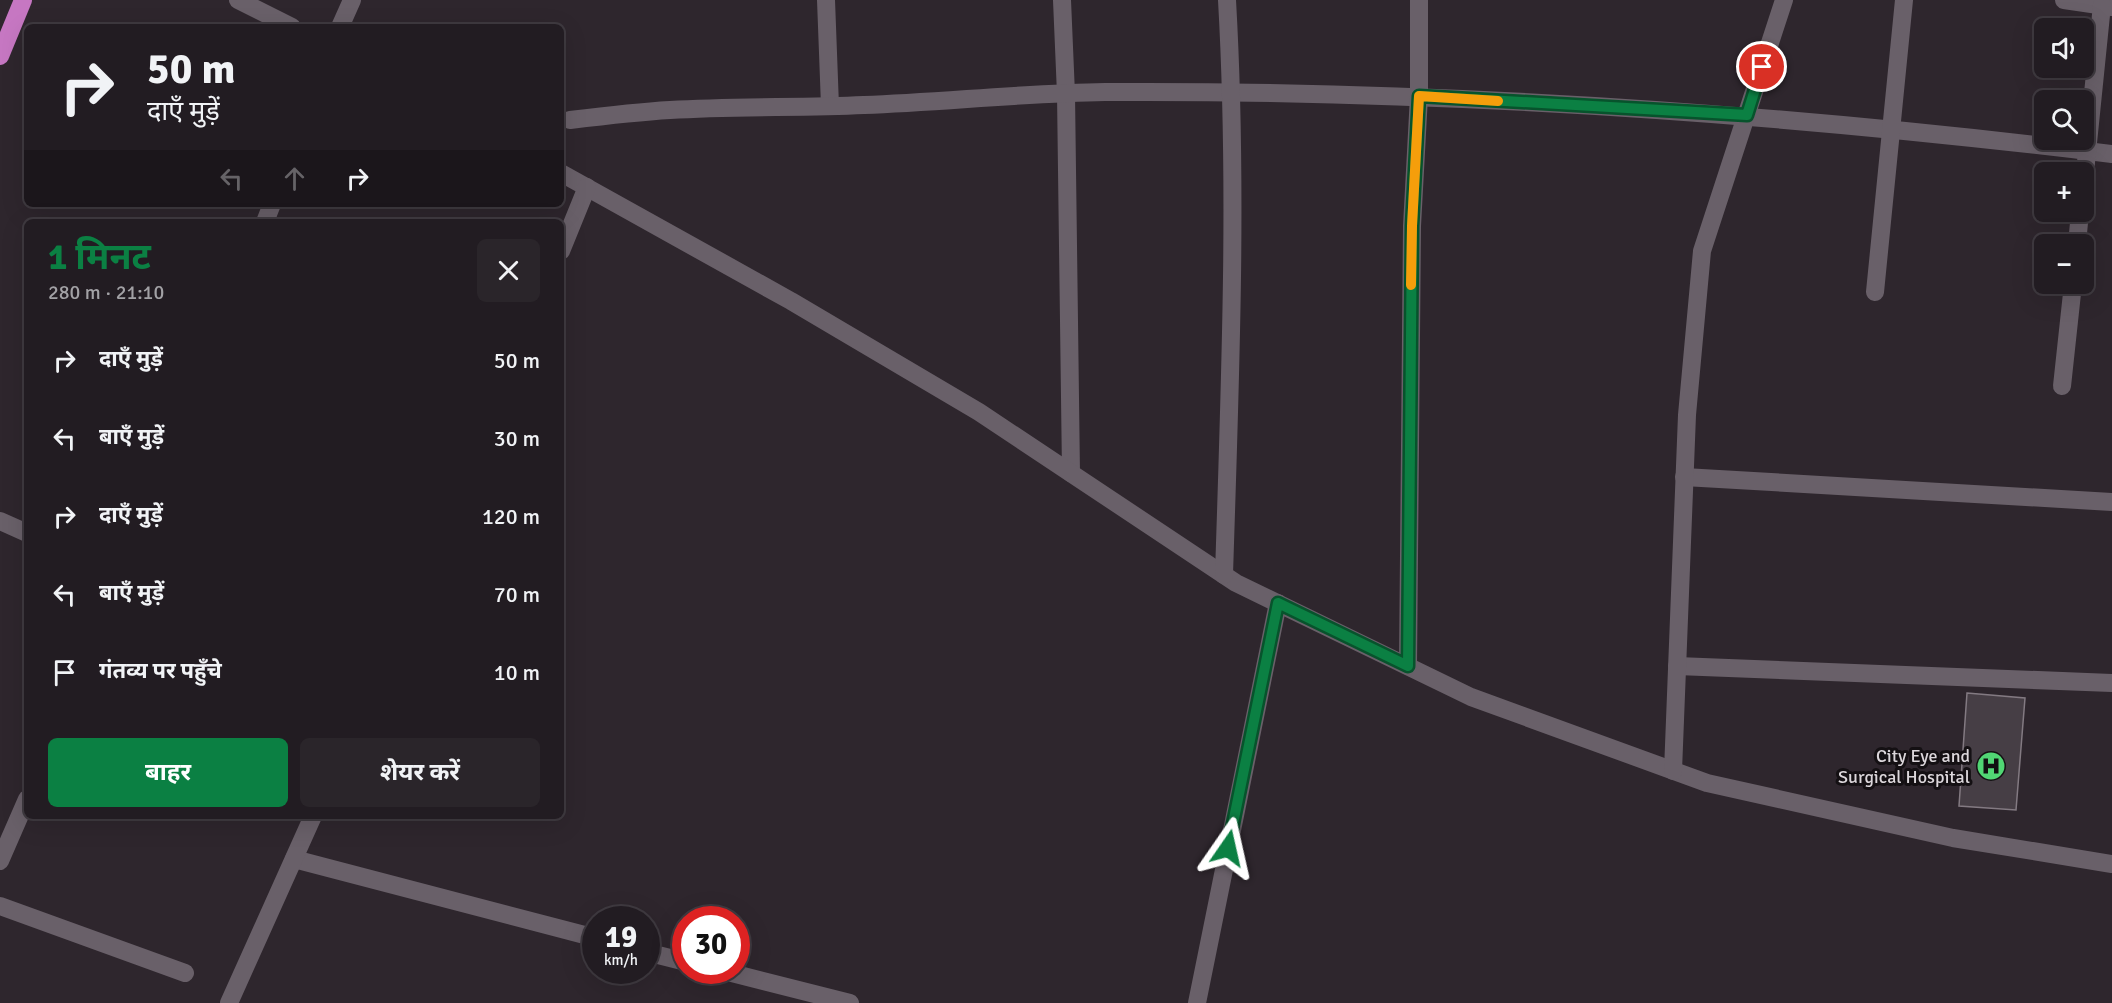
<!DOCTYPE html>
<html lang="hi">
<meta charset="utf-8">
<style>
:root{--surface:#221c22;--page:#2a252a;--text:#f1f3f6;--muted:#a2a1a5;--line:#3f3a40;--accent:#0b8043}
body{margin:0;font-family:Signika,"Noto Sans Devanagari",sans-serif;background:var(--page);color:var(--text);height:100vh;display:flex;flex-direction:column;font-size:22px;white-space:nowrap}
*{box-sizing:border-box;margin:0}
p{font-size:20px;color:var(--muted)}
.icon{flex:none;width:33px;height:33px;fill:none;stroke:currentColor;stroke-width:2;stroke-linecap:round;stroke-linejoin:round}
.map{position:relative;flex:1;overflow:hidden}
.panel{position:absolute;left:24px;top:219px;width:540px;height:600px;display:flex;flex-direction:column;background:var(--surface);border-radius:9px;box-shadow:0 6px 24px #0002,0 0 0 2px var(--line)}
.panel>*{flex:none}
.banner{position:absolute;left:24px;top:24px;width:540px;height:183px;border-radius:9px;box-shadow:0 6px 24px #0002,0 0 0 2px var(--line);background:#221c22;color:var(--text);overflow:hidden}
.tools{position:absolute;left:2034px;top:18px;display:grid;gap:12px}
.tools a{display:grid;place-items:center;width:60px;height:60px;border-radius:9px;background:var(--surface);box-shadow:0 6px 24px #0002,0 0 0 2px var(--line);font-size:30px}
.speed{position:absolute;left:582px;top:906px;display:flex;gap:12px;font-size:30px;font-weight:700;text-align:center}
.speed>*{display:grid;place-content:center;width:78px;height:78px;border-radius:50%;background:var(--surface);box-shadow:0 6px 24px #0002,0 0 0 2px var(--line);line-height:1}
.speed small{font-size:15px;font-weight:400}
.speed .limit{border:9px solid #d22;background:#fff;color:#111}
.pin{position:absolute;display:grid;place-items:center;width:51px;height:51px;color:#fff;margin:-26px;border:3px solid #fff;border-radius:50%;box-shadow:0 2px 6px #0007}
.me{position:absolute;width:66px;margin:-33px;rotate:11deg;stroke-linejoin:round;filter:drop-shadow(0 0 4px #0008)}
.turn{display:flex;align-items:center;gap:21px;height:126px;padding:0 24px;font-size:27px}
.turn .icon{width:78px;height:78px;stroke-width:2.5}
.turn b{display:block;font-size:42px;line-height:51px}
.lanes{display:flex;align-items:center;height:57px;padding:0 24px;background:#0003;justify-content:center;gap:30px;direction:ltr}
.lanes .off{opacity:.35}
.round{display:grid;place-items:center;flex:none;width:63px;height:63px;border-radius:9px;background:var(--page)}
.overview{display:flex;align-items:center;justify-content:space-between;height:102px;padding:0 24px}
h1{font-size:36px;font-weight:700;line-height:45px;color:var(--accent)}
.button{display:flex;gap:12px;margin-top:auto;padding:12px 24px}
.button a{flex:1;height:69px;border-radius:9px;background:var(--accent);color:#fff;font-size:24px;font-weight:700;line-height:69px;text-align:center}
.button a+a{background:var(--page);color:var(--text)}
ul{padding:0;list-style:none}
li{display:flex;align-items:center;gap:18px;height:78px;padding:0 24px}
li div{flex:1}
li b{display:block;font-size:22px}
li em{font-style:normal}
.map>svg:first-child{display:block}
.building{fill:#463e45;stroke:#837a82;stroke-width:1.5}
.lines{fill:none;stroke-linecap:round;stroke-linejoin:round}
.minor{stroke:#696069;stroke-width:18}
.highway{stroke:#c677c2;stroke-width:18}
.route-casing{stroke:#07532c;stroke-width:15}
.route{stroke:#0b8043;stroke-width:10}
.slow{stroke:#f59e0b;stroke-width:10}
.labels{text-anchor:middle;stroke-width:6;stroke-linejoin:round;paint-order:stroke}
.poi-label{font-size:18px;fill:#dcd7db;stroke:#141013;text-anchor:end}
</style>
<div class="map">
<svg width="2112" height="1003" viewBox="0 0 2112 1003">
<rect width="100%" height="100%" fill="#2e262d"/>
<path class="building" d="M1967 693 2025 698 2016 810 1959 806Z"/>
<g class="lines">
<g class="minor">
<path d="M238 0 292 27"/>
<path d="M826 0 830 106"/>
<path d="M1062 0 1066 94 1071 473"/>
<path d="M2064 0 2112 7"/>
<path d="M340 27 352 0"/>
<path d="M570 120C603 116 637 112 670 110 735 106 800 108 864 105 944 102 1025 93 1105 92 1441 90 1778 113 2112 154"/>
<path d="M561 173 791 301 979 412 1236 583 1471 697 1707 783 1953 838 2112 864"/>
<path d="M2084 182 2102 5"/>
<path d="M265 222 272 204"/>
<path d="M2077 244 2080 212"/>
<path d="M561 251 587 187"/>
<path d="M1875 292 1904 0"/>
<path d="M2062 386 2073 284"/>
<path d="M1684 477 2112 502"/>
<path d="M0 521 27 533"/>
<path d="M1224 575C1230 383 1238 191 1227 0"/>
<path d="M1408 666 1412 226 1419 96V0"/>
<path d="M1677 666 2112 683"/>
<path d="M1673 771 1687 415 1702 251 1784 0"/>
<path d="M294 859 596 938"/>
<path d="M0 861 27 799"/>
<path d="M0 906 185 973"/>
<path d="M646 952 686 962"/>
<path d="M720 970 850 1003"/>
<path d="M229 1003 313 816"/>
<path d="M1197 1003 1278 603"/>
</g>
<path class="highway" d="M0 56 23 0"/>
</g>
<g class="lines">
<g class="route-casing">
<path id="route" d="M1228 848 1278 603 1408 666 1412 226 1419 96 1747 115 1762 67"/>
</g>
<use href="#route" class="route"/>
<path class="slow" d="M1411 285 1412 226 1419 96 1498 101"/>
</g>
<defs>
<g id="hospital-disc" transform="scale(1.5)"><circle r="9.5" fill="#51d674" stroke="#141013"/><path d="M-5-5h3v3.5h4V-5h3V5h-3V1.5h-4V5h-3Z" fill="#111"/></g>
</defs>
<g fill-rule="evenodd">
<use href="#hospital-disc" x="1991" y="766"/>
</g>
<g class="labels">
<g class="poi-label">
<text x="1970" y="762">City Eye and<tspan x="1970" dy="21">Surgical Hospital</tspan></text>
</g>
</g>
</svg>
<div class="tools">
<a><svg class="icon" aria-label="sound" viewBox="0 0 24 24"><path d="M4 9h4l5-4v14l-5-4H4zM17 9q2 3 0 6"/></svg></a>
<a><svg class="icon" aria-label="search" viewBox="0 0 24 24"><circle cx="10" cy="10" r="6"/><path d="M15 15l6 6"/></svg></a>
<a>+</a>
<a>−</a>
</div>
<div class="speed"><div>19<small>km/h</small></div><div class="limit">30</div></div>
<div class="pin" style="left:1762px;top:67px;background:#d93025"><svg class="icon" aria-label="arrive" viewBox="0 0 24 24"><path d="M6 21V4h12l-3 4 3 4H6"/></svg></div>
<svg class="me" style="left:1228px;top:848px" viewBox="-20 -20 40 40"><path d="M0-17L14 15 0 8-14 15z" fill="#0b8043" stroke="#fff" stroke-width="4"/></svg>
<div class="banner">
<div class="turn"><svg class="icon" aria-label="right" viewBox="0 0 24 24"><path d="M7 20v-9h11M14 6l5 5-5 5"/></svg><div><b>50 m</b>दाएँ मुड़ें</div></div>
<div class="lanes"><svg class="icon off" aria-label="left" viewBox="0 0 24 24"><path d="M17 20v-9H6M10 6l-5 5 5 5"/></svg><svg class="icon off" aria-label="ahead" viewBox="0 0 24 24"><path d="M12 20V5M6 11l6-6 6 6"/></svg><svg class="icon" aria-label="right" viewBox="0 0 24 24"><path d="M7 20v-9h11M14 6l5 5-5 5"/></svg></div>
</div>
<section class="panel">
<div class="overview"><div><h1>1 मिनट</h1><p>280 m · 21:10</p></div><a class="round"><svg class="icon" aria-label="close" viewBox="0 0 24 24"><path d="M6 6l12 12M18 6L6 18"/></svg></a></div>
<ul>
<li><svg class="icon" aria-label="right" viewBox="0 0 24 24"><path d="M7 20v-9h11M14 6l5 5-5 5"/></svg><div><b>दाएँ मुड़ें</b></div><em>50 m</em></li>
<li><svg class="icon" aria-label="left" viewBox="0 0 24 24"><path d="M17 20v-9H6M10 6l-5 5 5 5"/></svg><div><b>बाएँ मुड़ें</b></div><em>30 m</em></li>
<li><svg class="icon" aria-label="right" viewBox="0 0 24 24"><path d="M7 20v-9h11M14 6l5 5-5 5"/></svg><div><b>दाएँ मुड़ें</b></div><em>120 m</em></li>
<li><svg class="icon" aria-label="left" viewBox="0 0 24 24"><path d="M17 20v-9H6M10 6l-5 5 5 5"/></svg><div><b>बाएँ मुड़ें</b></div><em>70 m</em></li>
<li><svg class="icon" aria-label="arrive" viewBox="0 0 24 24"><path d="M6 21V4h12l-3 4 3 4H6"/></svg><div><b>गंतव्य पर पहुँचे</b></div><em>10 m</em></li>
</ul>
<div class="button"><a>बाहर</a><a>शेयर करें</a></div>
</section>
</div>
